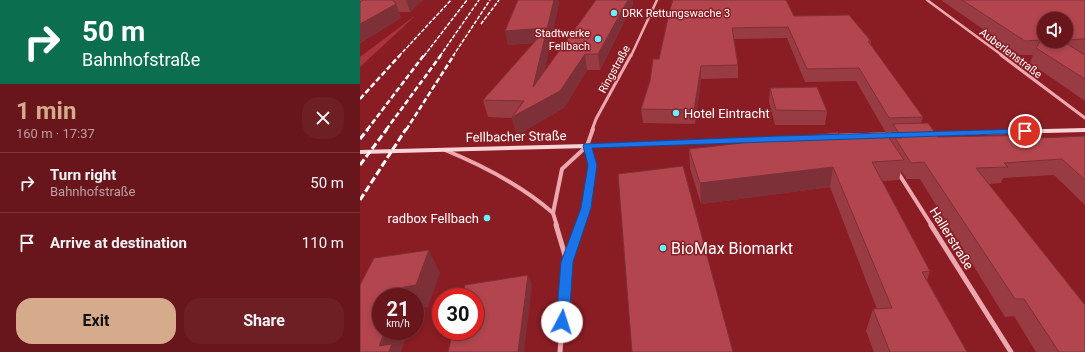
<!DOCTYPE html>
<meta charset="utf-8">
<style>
:root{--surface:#68161b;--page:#6d1f24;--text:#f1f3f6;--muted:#bd9fa3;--line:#7b353a;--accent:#d6ab8b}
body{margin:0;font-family:Roboto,sans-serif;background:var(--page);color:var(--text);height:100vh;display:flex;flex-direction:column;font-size:15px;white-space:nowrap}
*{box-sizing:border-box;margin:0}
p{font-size:13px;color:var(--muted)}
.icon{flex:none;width:22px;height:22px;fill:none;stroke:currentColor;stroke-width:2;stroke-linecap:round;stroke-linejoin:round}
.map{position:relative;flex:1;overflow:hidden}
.sheet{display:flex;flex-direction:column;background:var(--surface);width:360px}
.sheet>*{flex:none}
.hud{background:#0b6e4f;color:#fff;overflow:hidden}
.tools{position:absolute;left:677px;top:12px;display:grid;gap:8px}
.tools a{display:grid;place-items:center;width:36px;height:36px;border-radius:50%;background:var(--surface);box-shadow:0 2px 6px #0003,0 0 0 1px var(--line);font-size:20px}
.speed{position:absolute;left:12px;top:288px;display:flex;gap:8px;font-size:20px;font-weight:700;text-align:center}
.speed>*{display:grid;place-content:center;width:52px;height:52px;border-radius:50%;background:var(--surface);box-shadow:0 2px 6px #0003,0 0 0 1px var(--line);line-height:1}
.speed small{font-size:10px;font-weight:400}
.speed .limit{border:6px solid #d22;background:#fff;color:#111}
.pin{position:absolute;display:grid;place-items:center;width:34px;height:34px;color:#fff;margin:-17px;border:2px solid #fff;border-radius:50%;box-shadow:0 1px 4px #0007}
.me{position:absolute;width:44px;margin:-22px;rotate:5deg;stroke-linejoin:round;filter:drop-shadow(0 0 3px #0008)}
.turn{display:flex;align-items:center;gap:14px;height:84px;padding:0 16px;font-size:18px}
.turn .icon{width:52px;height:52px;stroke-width:2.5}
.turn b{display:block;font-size:28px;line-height:34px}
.round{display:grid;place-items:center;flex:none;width:42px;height:42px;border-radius:16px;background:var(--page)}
.overview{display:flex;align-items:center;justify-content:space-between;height:68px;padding:0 16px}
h1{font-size:24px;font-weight:700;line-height:30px;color:var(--accent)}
.primary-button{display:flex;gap:8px;margin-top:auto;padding:8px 16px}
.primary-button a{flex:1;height:46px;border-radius:16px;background:var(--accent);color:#111;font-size:16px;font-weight:700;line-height:46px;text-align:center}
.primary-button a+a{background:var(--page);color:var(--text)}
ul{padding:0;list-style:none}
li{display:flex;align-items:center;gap:12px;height:60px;padding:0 16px;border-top:1px solid var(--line)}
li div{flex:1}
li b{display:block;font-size:15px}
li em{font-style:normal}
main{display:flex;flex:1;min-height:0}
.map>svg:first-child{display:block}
.green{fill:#aa333e}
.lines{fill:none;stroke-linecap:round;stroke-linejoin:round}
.street-far3{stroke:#eca8ae;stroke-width:2.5}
.street-far2{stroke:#eca8ae;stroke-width:3}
.street-far1{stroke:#eca8ae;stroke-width:4}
.street{stroke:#eca8ae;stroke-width:5}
.secondary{fill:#f9d4d6;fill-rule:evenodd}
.rail-far2{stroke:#fff;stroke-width:1.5;stroke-dasharray:4 1.5;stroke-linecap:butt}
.rail-far1{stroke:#fff;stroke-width:2.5;stroke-dasharray:5.5 2.5;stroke-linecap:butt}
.rail{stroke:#fff;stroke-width:3;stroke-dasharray:7 3;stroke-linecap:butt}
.wall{fill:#993b43;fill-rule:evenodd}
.shaded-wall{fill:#7d3037}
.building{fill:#b2454e;stroke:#7d3037}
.route{fill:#1a73e8;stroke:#114b97}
.poi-dot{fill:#66f1fc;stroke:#8a1d24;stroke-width:1.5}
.labels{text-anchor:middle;stroke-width:3;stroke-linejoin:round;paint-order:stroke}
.far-poi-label{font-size:11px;fill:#fff;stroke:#8a1d24;text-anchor:start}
.far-street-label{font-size:11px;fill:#fff;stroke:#8a1d24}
.poi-label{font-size:13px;fill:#fff;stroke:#8a1d24;text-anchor:start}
.street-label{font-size:13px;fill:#fff;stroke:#8a1d24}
.near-poi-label{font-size:16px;fill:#fff;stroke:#8a1d24;text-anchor:start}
</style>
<main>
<section class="sheet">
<div class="hud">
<div class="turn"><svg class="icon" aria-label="right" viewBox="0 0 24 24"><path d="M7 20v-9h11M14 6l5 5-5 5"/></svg><div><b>50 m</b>Bahnhofstraße</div></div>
</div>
<div class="overview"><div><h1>1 min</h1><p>160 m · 17:37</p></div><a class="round"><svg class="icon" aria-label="close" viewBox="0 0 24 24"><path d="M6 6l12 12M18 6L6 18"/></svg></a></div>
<ul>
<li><svg class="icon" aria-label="right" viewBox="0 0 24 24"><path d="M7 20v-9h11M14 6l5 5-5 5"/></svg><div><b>Turn right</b><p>Bahnhofstraße</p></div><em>50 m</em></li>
<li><svg class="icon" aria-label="arrive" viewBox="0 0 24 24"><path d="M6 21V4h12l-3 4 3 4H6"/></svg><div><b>Arrive at destination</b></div><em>110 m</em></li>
</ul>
<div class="primary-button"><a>Exit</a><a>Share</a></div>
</section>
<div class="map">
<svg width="725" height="352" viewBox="0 0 725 352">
<rect width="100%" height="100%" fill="#8a1d24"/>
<path class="green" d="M56 15 0 67V57Z"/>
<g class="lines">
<g class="street-far3">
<path d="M567 0 643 56"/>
<path d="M271 56 297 0"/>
</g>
<g class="street-far2">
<path d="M641 55 725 118"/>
<path d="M232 130 236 119 271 55"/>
</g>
<g class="street-far1">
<path d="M227 146 233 129"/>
<path d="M85 150C124 166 161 185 193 213"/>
<path d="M537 171 572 226"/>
<path d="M197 226 193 213 202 169 227 146"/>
<path d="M220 226 226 208 232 165 227 146"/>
</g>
<g class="street">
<path d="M196 225 207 262"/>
<path d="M571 225 651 352"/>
<path d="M200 352 207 262 220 225"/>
</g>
<g class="secondary">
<path d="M725 128V132L566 136 562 134 566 132Z"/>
<path d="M540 132 544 134 542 135 470 138 466 136 470 134Z"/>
<path d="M434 136H437L438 138 437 140 227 148 0 154V150L227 144Z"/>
</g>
<g class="rail-far2">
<path d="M121 24 139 0"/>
<path d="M39 56 91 0"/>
<path d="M64 56 107 0"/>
<path d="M80 56 119 0"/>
<path d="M93 56 130 0"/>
</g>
<g class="rail-far1">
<path d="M0 99 40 55"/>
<path d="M7 130 64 55"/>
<path d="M26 130 81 55"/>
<path d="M46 130 94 55"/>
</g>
<g class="rail">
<path d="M0 139 8 129"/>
<path d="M0 165 27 129"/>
<path d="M0 200 46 129"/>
</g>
</g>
<g class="wall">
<path d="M0 0H63L50 12H39L41 18 0 43Z"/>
<path d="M158 0H198L199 3 184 72 236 0H273V4L240 70H227L204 108 157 135 152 118 128 117 123 100 173 43 148 45Z"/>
<path d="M581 0H725V54H723L725 55V101L670 63 673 55H660ZM706 19V41H684Z"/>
<path d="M310 9 434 16 511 41V45L563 117 561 123 578 137 679 138 725 136V205L694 175 643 178 641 183 628 184 725 352H676L654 316 645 317 560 179H547L541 171 539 180 522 181 570 271 567 280 607 352H514L506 331 513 309H517L470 187 341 204 330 168 329 149 480 138 530 139 531 132 526 133 496 81 445 82 427 38 374 39 378 65V78L341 79 335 124 283 123 281 109 299 59Z"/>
<path d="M410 88 467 111 465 125H415L409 102Z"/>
</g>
<g class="shaded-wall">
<path d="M46 0H63L50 12Z"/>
<path d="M194 0H198L199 3 178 103 225 54 227 70 204 108 157 135 152 117 173 87 184 42 148 45 145 31Z"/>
<path d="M268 0H273V4L240 70 238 54Z"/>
<path d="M36 4 41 18 0 43V24Z"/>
<path d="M341 66V79L335 124 334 110Z"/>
<path d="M473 167 470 187 341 204 340 183Z"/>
<path d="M69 250 80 273 68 307 56 309 55 313V297H39L44 287Z"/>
<path d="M168 275 172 285 164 352H158Z"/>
<path d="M25 331H48L41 352H23L19 346Z"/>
</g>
<g class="building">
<path d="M3 0H33L36 4 0 24V2Z"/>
<path d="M158 0H194L173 87 236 0H268L238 54H225L200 91 152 117 164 101 123 100 187 28 145 31Z"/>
<path d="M313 0H426L434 16 489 15 511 41H508L563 117 529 118 499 68 447 69 428 27 372 28 378 65 341 66 334 110 281 109 290 81 293 59H299L310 9Z"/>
<path d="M602 0H725V39L706 40V19H684V41H702L725 55V79L676 48 681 40 665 41Z"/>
<path d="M457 87 467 111 416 110 410 88Z"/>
<path d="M568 123 578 137 676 135 679 138 725 136V180L702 159 644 163 648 167 616 168 725 305V352H699L664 299H655L564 162 551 163 535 138H542L533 124Z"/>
<path d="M478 132 480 138 527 135 544 160 512 162 570 271 562 272 607 352H530L513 309 532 308 473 167 340 183 329 149Z"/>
<path d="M323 166 373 352H272L258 174Z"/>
<path d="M69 250 56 285 44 287 39 297H21V331H25L19 346 32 344 29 352H0V285L14 258Z"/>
<path d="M168 275 158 352H88L93 331H115V297H102L105 285Z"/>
</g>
<path class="route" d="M665 129 668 130V133L232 148 237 165 231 208 213 262 209 322 207 326 202 327 198 326 196 322 201 262 221 208 228 165 223 146 224 144 419 136Z"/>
<g class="poi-dot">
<circle cx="254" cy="13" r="4"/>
<circle cx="238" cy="39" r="4"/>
<circle cx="316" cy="113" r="4"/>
<circle cx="127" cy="218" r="4"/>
<circle cx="303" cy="248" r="4"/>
</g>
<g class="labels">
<g class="far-poi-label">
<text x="262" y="17">DRK Rettungswache 3</text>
<text x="230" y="37" text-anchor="end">Stadtwerke<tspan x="230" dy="13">Fellbach</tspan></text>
</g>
<g class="far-street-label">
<text transform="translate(651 53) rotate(37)" y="4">Auberlenstraße</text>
<text transform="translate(254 69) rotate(-61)" y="4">Ringstraße</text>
</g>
<g class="poi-label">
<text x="324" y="118">Hotel Eintracht</text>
<text x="119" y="223" text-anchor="end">radbox Fellbach</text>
</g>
<g class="street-label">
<text transform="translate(156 136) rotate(-1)" y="5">Fellbacher Straße</text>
<text transform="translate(592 238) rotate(58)" y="5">Hallerstraße</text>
</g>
<g class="near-poi-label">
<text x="311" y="254">BioMax Biomarkt</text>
</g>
</g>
</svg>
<div class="tools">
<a><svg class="icon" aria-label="sound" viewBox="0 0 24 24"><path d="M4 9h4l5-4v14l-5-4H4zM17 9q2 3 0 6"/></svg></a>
</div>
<div class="speed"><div>21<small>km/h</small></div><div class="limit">30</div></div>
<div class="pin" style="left:665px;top:131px;background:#d93025"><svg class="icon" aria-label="arrive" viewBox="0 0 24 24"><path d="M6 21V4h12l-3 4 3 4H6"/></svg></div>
<svg class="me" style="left:202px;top:322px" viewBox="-20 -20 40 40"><circle r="19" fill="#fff"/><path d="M0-13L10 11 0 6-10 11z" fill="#1a73e8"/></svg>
</div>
</main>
